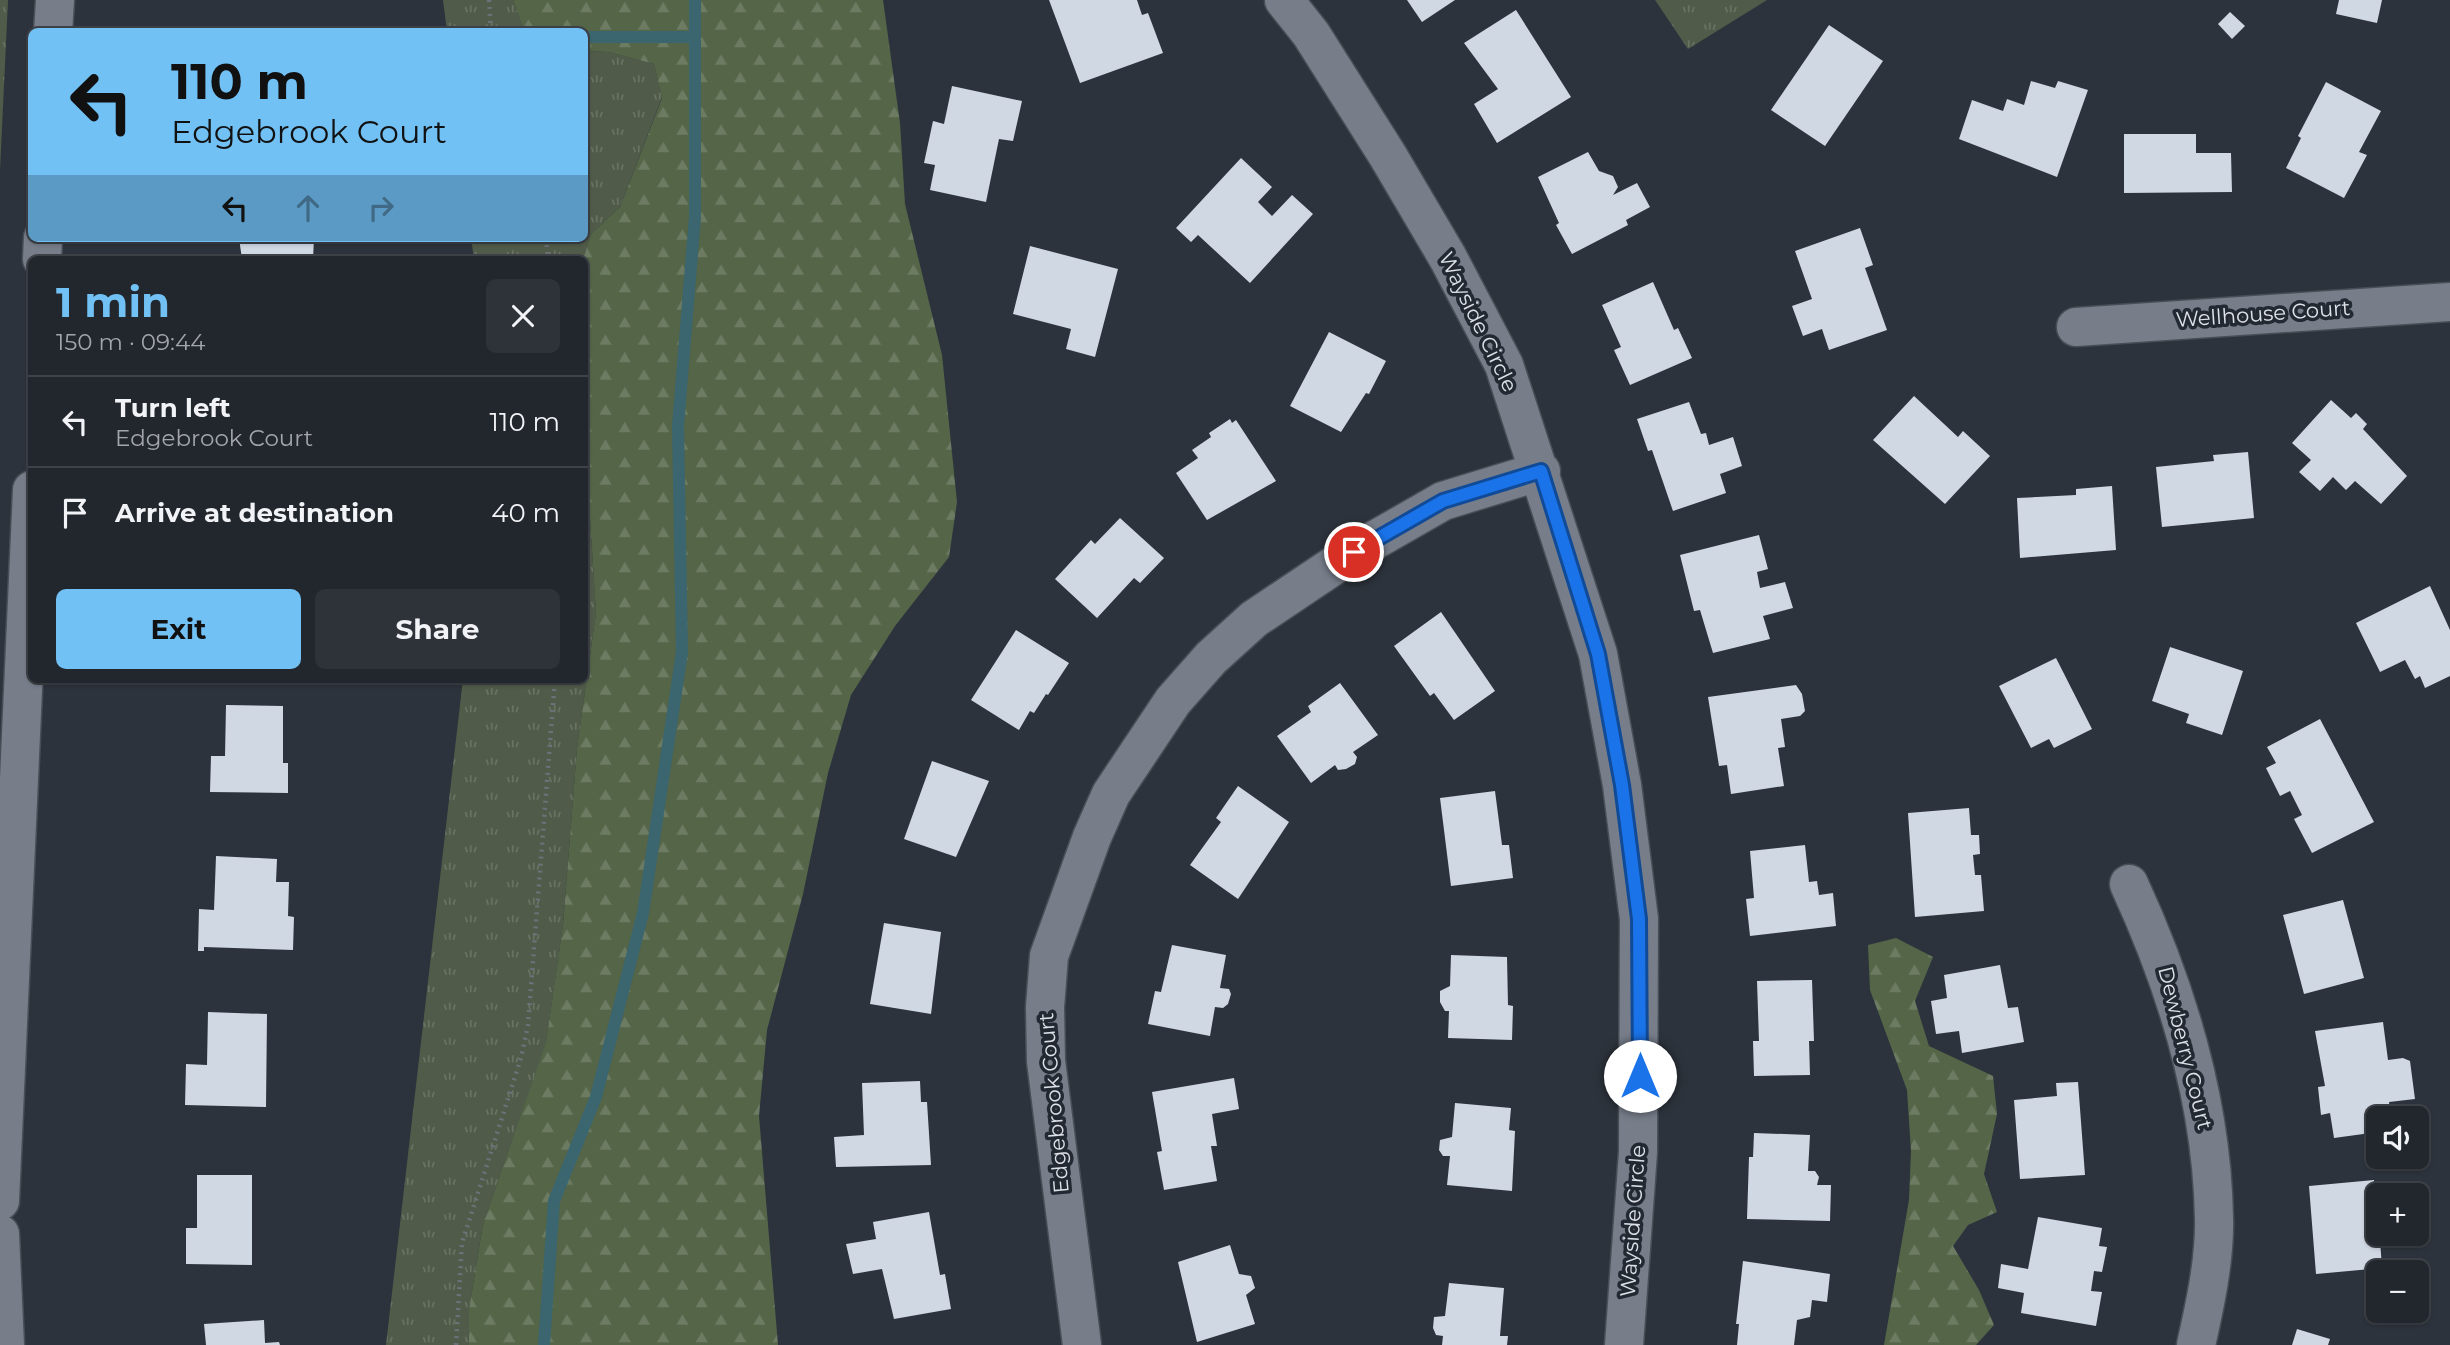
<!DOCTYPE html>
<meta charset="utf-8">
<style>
:root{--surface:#22262d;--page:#2e3239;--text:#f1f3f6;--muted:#a2a5aa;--line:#3f4349;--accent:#72c1f5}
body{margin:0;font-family:Montserrat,sans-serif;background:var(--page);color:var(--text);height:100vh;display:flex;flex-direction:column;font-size:26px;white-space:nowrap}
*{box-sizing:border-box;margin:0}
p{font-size:23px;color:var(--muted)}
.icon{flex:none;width:38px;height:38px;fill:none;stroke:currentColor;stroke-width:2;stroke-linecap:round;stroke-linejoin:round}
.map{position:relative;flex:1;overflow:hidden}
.drawer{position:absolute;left:28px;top:256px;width:560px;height:427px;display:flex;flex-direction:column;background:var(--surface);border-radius:10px;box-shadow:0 2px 5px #0004,0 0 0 2px var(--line)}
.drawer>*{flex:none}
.top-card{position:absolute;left:28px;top:28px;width:560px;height:214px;border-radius:10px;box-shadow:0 2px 5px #0004,0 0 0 2px var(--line);background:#72c1f5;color:#111;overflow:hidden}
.buttons{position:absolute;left:2366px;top:1106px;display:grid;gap:14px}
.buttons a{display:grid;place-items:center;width:63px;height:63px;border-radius:10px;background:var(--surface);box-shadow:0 2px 5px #0004,0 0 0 2px var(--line);font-size:35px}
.pin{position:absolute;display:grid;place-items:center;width:60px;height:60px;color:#fff;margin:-30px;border:4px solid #fff;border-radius:50%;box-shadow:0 2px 7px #0007}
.me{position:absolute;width:77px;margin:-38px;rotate:0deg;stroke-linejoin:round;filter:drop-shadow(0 0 5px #0008)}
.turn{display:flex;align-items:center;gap:24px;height:147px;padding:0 28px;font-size:32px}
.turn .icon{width:91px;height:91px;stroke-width:2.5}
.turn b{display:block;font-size:49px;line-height:60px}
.lanes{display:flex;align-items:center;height:66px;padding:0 28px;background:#0003;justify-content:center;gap:35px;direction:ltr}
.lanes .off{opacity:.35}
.round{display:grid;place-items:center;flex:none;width:74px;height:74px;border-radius:10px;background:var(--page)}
.overview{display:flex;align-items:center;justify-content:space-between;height:119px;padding:0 28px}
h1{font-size:42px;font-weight:700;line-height:52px;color:var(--accent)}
.action{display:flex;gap:14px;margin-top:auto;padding:14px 28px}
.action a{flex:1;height:80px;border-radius:10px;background:var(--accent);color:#111;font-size:28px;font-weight:700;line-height:80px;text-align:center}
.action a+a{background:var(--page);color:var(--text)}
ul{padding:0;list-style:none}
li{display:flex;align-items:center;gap:21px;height:91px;padding:0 28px;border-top:2px solid var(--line)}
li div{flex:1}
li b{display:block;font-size:26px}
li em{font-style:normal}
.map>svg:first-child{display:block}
.grass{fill:url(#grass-tufts)}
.forest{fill:url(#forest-firs)}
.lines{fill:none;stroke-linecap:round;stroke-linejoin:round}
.stream{stroke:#3b656f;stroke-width:12}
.building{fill:#d0d8e4}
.minor-casing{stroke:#494e56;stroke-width:41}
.path{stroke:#6d727a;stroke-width:4.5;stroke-dasharray:2 5;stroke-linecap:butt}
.minor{stroke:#777e8a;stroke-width:38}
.route-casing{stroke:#114b97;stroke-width:18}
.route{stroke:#1a73e8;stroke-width:12}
.labels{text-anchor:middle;stroke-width:7;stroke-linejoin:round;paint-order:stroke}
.street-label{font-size:21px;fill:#dee1e8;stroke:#232932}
</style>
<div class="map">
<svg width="2450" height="1345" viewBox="0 0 2450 1345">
<defs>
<pattern id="grass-tufts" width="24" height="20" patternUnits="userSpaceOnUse" patternTransform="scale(1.75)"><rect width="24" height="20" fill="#515b49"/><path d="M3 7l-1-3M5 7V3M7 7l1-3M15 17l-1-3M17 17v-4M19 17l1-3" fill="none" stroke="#6a7263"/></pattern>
<pattern id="forest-firs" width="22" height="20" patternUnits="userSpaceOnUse" patternTransform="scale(1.75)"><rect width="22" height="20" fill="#546548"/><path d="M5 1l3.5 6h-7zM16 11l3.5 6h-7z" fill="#6c7b62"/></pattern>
</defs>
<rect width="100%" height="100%" fill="#2d333c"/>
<g class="grass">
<path d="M0 0H8L0 170Z"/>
<path d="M443 0H513L524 31H447Z"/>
<path d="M1655 0H1767L1688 49Z"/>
<path d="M585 51 608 52 654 64 662 97 620 207 591 234 583 259H474L471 238H584Z"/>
<path d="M585 439 596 613 577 748 563 925 546 1043 483 1224 469 1309V1345H386L463 679H584Z"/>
</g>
<g class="forest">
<path d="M513 0H883L900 123 905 204 942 355 957 502 949 557 895 626 851 695 828 773 803 894 767 1030 759 1116 778 1345H469V1309L483 1224 546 1042 563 925 577 748 596 613 585 439 583 259 591 234 620 207 662 98 654 64 608 52 585 51 584 32 524 31Z"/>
<path d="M1896 938 1933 957 1915 1001 1929 1046 1993 1076 1997 1114 1984 1174 1997 1212 1968 1225 1953 1246 1979 1290 1994 1325 1976 1345H1884L1909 1200 1911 1151 1907 1090 1870 990 1868 945Z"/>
</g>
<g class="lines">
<g class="stream">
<path d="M584 37H692"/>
<path d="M544 1345 554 1201 596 1097 643 913 682 652 678 426 695 217V0"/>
</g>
</g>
<g class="building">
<path d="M1049 0H1137L1142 15 1148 13 1163 53 1080 83Z"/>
<path d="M1407 0H1455L1422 22Z"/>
<path d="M2339 0H2382L2377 23 2336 14Z"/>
<path d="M1516 10 1571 97 1497 143 1474 104 1498 89 1464 43Z"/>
<path d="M2230 12 2245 26 2232 39 2218 24Z"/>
<path d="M1829 25 1883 61 1825 146 1771 110Z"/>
<path d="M2031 81 2055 88 2058 81 2088 90 2057 177 1959 139 1972 100 2003 111 2007 99 2024 105Z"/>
<path d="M2326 82 2381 111 2359 152 2367 155 2344 198 2286 168 2301 138 2298 136Z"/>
<path d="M952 86 1022 101 1013 141 999 139 986 202 930 190 935 165 924 163 933 121 944 124Z"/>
<path d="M2124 134H2196V153H2231L2232 192 2124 193Z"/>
<path d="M1588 152 1599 171 1613 176 1618 187 1613 195 1637 183 1650 207 1626 220 1628 225 1572 254 1556 225 1559 223 1538 177Z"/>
<path d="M1241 158 1272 187 1258 202 1272 216 1292 195 1313 214 1250 283 1198 235 1191 242 1176 228Z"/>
<path d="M1860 228 1873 265 1865 268 1887 330 1829 350 1822 329 1803 336 1792 306 1812 299 1795 251Z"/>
<path d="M239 238H314L313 259H242Z"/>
<path d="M1030 246 1118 269 1095 357 1066 349 1071 329 1013 314Z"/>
<path d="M1653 282 1674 330 1678 328 1692 358 1630 385 1614 350 1621 347 1602 305Z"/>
<path d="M1329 332 1386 361 1369 394 1366 393 1341 432 1290 406Z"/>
<path d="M1914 396 1958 437 1963 431 1990 456 1945 504 1873 440Z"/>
<path d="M2331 400 2351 418 2356 413 2367 424 2363 429 2407 476 2381 504 2355 481 2346 490 2333 477 2320 491 2299 472 2311 460 2292 443Z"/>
<path d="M1689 402 1701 434 1706 433 1709 445 1733 437 1742 466 1720 474 1726 493 1673 511 1652 450 1648 451 1637 419Z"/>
<path d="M1230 419 1232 423 1236 420 1276 481 1207 520 1176 473 1198 458 1192 450 1211 437 1209 433Z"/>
<path d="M2248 452 2254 518 2162 527 2156 467 2214 461 2213 455Z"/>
<path d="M2112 486 2116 550 2020 558 2017 498 2076 495V489Z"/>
<path d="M1120 518 1164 558 1140 583 1134 578 1097 618 1055 579 1091 540 1095 544Z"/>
<path d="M1759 535 1768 569 1757 572 1760 588 1785 582 1793 608 1763 616 1770 639 1713 653 1700 610 1694 611 1680 555Z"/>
<path d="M2430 586 2450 630V676L2425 688 2420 676 2415 679 2405 660 2380 672 2356 623Z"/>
<path d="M1441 612 1495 691 1454 720 1434 693 1430 696 1394 646Z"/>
<path d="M1016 630 1069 663 1048 695 1046 694 1034 713 1030 711 1019 730 971 700Z"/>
<path d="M2170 647 2243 671 2222 735 2186 723 2189 714 2152 701Z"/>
<path d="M2056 658 2092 729 2054 748 2049 739 2031 748 1999 686Z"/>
<path d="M1340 683 1378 735 1353 752 1357 757 1355 764 1346 769 1338 770 1335 765 1311 783 1277 736 1311 712 1308 706Z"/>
<path d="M1796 685 1802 694 1805 711 1800 716 1781 719 1785 747 1778 748 1784 786 1731 794 1727 765 1719 766 1708 697Z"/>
<path d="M226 705 283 706V763H288V793L210 792 211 756H225Z"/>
<path d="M2320 719 2374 822 2312 853 2294 819 2302 815 2290 791 2280 796 2266 768 2276 763 2267 747Z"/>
<path d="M932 761 989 781 956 857 904 839Z"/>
<path d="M1238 786 1289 822 1238 899 1190 865 1221 822 1216 818Z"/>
<path d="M1495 791 1502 845H1509L1513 878 1451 886 1440 798Z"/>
<path d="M1969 808 1971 835H1979L1980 854 1973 855 1975 875H1981L1984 911 1915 917 1908 813Z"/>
<path d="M1805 845 1809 882 1817 881 1819 895 1833 893 1836 926 1750 936 1746 899 1754 898 1750 851Z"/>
<path d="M216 856 277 859 276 882H289L288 916 294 917 293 950 204 947V951H198L199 909 214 910Z"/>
<path d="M2343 900 2364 978 2304 994 2283 915Z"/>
<path d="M884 923 941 932 931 1014 870 1004Z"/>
<path d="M1172 945 1226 955 1220 988 1229 989 1231 994 1228 1004 1223 1008 1215 1007 1210 1036 1148 1024 1155 991 1161 992Z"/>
<path d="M1451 955 1507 957 1508 1005 1513 1006 1512 1040 1448 1038 1449 1011H1445L1440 1002V991L1450 986Z"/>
<path d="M2000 965 2008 1008 2018 1007 2024 1042 1962 1053 1959 1031 1936 1034 1931 1001 1947 998 1944 975Z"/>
<path d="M1812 980 1814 1041H1809L1810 1075 1754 1076 1753 1041H1759L1757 981Z"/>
<path d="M208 1012 267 1014 266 1107 185 1105 186 1064 207 1065Z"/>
<path d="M2383 1022 2388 1060 2403 1058 2410 1061 2415 1099 2389 1102 2391 1118H2378V1132L2334 1138 2330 1113 2321 1115 2318 1087 2325 1086 2315 1031Z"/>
<path d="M1234 1078 1239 1109 1212 1114 1217 1146H1211L1217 1181 1164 1190 1157 1152 1162 1151 1152 1092Z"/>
<path d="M920 1081 921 1102H927L931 1165 836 1167 834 1137 864 1135 862 1083Z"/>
<path d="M2078 1082 2085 1175 2020 1179 2014 1100 2057 1096 2056 1083Z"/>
<path d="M1455 1103 1511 1108 1509 1130 1515 1131 1512 1191 1447 1185 1450 1156H1443L1439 1150 1440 1140 1452 1137Z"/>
<path d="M1754 1133 1810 1135 1808 1171H1815L1819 1177 1817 1185H1831L1830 1221 1747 1219 1749 1157H1753Z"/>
<path d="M197 1175H252V1265L186 1264V1228H197Z"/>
<path d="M2374 1180 2378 1234H2406L2402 1238 2380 1240 2382 1268 2316 1274 2309 1186Z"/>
<path d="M929 1212 940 1275 945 1274 951 1309 894 1319 882 1269 853 1274 846 1244 876 1239 873 1222Z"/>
<path d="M2038 1217 2102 1228 2099 1246 2107 1247 2102 1272 2094 1271 2091 1291 2102 1292 2096 1326 2021 1313 2024 1293 1998 1288 2001 1264 2028 1269Z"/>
<path d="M1230 1245 1239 1274 1251 1276 1255 1288 1246 1295 1255 1324 1197 1342 1178 1262Z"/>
<path d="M1743 1261 1830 1274 1827 1302 1812 1300 1810 1317 1797 1320 1794 1345H1737L1739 1324H1736Z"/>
<path d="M1449 1283 1504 1288 1500 1336H1508L1507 1345H1442L1443 1336 1436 1335 1433 1328 1434 1317 1445 1316Z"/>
<path d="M264 1320 265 1343 279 1342 280 1345H206L204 1324Z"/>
<path d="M2297 1329 2330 1339 2328 1345H2292Z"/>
</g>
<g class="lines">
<g class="minor-casing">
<g id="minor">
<path d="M1284 0 1311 34 1388 156 1448 258 1504 365 1598 654 1622 785 1639 919 1638 1152 1624 1345"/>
<path d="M53 32 55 0"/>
<path d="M42 259 43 238"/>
<path d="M2076 327 2450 302"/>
<path d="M2129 884C2177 988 2212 1102 2214 1218 2215 1259 2205 1305 2196 1345"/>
<path d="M0 1201 32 490"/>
<path d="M0 1234 5 1345"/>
<path d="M1082 1345 1046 1061 1045 1007 1049 956 1092 837 1111 794 1173 701 1211 658 1254 619 1354 552 1443 501 1541 471"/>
</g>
</g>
<g class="path">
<path d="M489 0 491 32"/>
<path d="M546 238 548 259"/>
<path d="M456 1345 462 1243 521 1058 528 1025 555 679"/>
</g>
<use href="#minor" class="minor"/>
</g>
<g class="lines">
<g class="route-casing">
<path id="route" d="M1354 552 1443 501 1541 471 1598 654 1622 785 1639 919 1640 1076"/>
</g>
<use href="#route" class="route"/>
</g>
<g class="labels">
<g class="street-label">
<text transform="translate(2263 314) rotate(-4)" y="7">Wellhouse Court</text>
<text transform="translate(1478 322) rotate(64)" y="7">Wayside Circle</text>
<text transform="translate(2185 1048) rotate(76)" y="7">Dewberry Court</text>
<text transform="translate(1054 1103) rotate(-95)" y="7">Edgebrook Court</text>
<text transform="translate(1633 1221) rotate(-86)" y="7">Wayside Circle</text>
</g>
</g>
</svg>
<div class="buttons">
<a><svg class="icon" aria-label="sound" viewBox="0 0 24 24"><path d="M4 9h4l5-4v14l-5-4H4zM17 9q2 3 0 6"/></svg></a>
<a>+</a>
<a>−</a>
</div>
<div class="pin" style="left:1354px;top:552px;background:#d93025"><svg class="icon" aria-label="arrive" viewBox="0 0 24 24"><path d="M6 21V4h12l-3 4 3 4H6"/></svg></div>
<svg class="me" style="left:1640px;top:1076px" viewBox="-20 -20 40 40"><circle r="19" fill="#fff"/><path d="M0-13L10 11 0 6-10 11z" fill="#1a73e8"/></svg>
<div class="top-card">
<div class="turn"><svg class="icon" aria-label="left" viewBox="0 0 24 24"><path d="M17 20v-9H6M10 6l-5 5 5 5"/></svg><div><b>110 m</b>Edgebrook Court</div></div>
<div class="lanes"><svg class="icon" aria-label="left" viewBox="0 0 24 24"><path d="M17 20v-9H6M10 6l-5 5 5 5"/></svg><svg class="icon off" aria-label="ahead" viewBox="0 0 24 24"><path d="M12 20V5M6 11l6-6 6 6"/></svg><svg class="icon off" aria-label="right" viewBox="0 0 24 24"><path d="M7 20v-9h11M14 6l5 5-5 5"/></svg></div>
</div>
<section class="drawer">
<div class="overview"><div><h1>1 min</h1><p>150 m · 09:44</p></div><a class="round"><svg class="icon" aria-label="close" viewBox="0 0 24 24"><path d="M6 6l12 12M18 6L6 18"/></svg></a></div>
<ul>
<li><svg class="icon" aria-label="left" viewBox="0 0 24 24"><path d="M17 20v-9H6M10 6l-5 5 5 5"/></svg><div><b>Turn left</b><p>Edgebrook Court</p></div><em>110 m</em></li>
<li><svg class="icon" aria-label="arrive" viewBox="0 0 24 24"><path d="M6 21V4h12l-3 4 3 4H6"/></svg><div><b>Arrive at destination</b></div><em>40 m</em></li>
</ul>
<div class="action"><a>Exit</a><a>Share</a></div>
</section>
</div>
